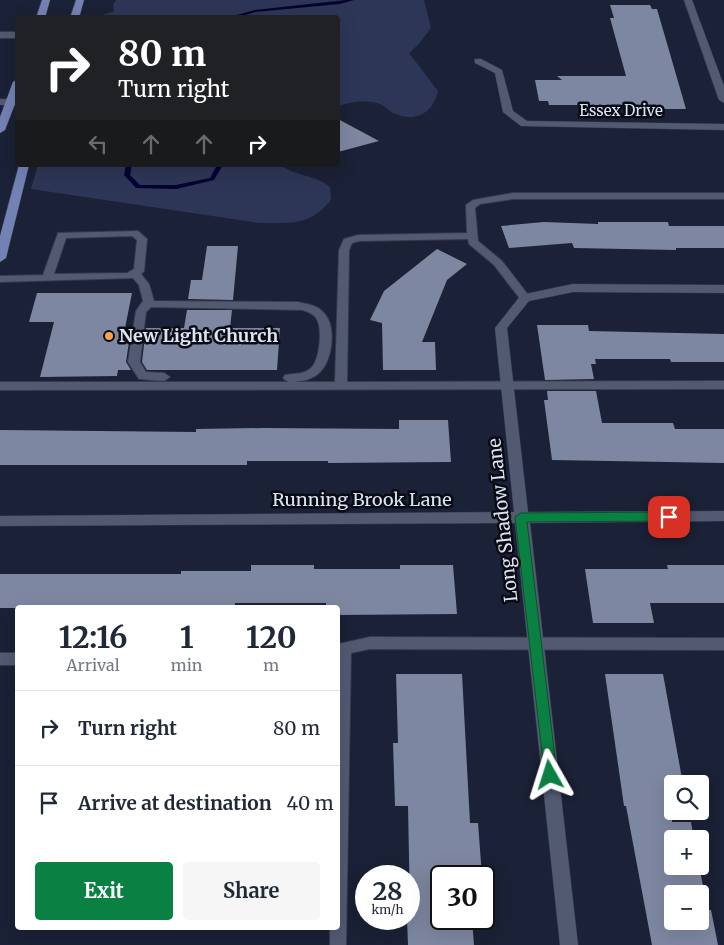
<!DOCTYPE html>
<meta charset="utf-8">
<style>
:root{--surface:#fff;--page:#f6f6f7;--text:#1f2937;--muted:#747a83;--line:#e0e1e3;--accent:#0b8043}
body{margin:0;font-family:Merriweather,serif;background:var(--page);color:var(--text);height:100vh;display:flex;flex-direction:column;font-size:19px;white-space:nowrap}
*{box-sizing:border-box;margin:0}
p{font-size:16px;color:var(--muted)}
.icon{flex:none;width:28px;height:28px;fill:none;stroke:currentColor;stroke-width:2;stroke-linecap:round;stroke-linejoin:round}
.map{position:relative;flex:1;overflow:hidden}
.details{position:absolute;left:15px;top:605px;width:325px;height:325px;display:flex;flex-direction:column;background:var(--surface);border-radius:5px;box-shadow:0 5px 20px #0002}
.details>*{flex:none}
.top-card{position:absolute;left:15px;top:15px;width:325px;height:152px;border-radius:5px;box-shadow:0 5px 20px #0002;background:#202124;color:#fff;overflow:hidden}
.tools{position:absolute;left:664px;top:775px;display:grid;gap:10px}
.tools a{display:grid;place-items:center;width:45px;height:45px;border-radius:5px;background:var(--surface);box-shadow:0 5px 20px #0002;font-size:25px}
.speed{position:absolute;left:355px;top:865px;display:flex;gap:10px;font-size:25px;font-weight:700;text-align:center}
.speed>*{display:grid;place-content:center;width:65px;height:65px;border-radius:50%;background:var(--surface);box-shadow:0 5px 20px #0002;line-height:1}
.speed small{font-size:12px;font-weight:400}
.speed .limit{border:2px solid #111;border-radius:8px;background:#fff;color:#111}
.pin{position:absolute;display:grid;place-items:center;width:42px;height:42px;color:#fff;margin:-21px;border-radius:10px;box-shadow:0 2px 8px #0006}
.me{position:absolute;width:55px;margin:-28px;rotate:354deg;stroke-linejoin:round;filter:drop-shadow(0 0 4px #0008)}
.turn{display:flex;align-items:center;gap:18px;height:105px;padding:0 20px;font-size:22px}
.turn .icon{width:65px;height:65px;stroke-width:2.5}
.turn b{display:block;font-size:35px;line-height:42px}
.lanes{display:flex;align-items:center;height:48px;padding:0 20px;background:#0003;justify-content:center;gap:25px;direction:ltr}
.lanes .off{opacity:.35}
.eta{display:flex;justify-content:space-evenly;align-items:center;height:85px;text-align:center}
.eta b{font-size:30px;font-weight:700;line-height:35px}
.action{display:flex;gap:10px;margin-top:auto;padding:10px 20px}
.action a{flex:1;height:58px;border-radius:5px;background:var(--accent);color:#fff;font-size:20px;font-weight:700;line-height:58px;text-align:center}
.action a+a{background:var(--page);color:var(--text)}
ul{padding:0;list-style:none}
li{display:flex;align-items:center;gap:15px;height:75px;padding:0 20px;border-top:1px solid var(--line)}
li div{flex:1}
li b{display:block;font-size:19px}
li em{font-style:normal}
.map>svg:first-child{display:block}
.green{fill:#2d3656}
.lines{fill:none;stroke-linecap:round;stroke-linejoin:round}
.stream{fill:#040233;fill-rule:evenodd}
.building{fill:#7e87a1;fill-rule:evenodd}
.service-casing{stroke:#363a4b;stroke-width:2}
.minor-casing{stroke:#363a4b;stroke-width:1}
.primary-casing{stroke:#363a4b;stroke-width:1}
.service{fill:#525a72;fill-rule:evenodd}
.minor{fill:#525a72;fill-rule:evenodd}
.primary{fill:#7382b4;fill-rule:evenodd}
.route{fill:#0b8043;stroke:#07532c}
.poi-dot{fill:#f9a04c;stroke:#080b14;stroke-width:2}
.labels{text-anchor:middle;stroke-width:5;stroke-linejoin:round;paint-order:stroke}
.far-street-label{font-size:15px;fill:#dee3f1;stroke:#080b14}
.poi-label{font-size:18px;font-weight:bold;fill:#dee3f1;stroke:#080b14;text-anchor:start}
.street-label{font-size:18px;fill:#dee3f1;stroke:#080b14}
</style>
<div class="map">
<svg width="724" height="945" viewBox="0 0 724 945">
<rect width="100%" height="100%" fill="#1b2136"/>
<g class="green">
<path d="M116 0H424L431 28 419 44 409 53 438 91C433 114 415 123 393 113 389 111 385 106 380 104 368 99 350 102 338 106V18L97 17 114 11 113 5Z"/>
<path d="M38 165H280C295 176 316 175 330 187L331 200C310 226 291 223 259 223L31 189Z"/>
</g>
<g class="lines">
<g class="stream">
<path d="M346 0H354L340 4 255 12 236 18H226L255 10Z"/>
<path d="M126 165H132L130 175 140 185H176L210 178 217 165H223L214 180 176 189 136 188 124 175Z"/>
</g>
</g>
<g class="building">
<path d="M610 5H650L652 9H657L686 109H633L632 105H549L548 101H539L535 80H562L557 76H626L610 18H614Z"/>
<path d="M338 119 379 141 338 152Z"/>
<path d="M544 222 598 224V222H668L669 226H724V248H676V250L574 248 572 243 509 248 501 226Z"/>
<path d="M207 246H238L233 300 188 299 191 280H202Z"/>
<path d="M437 249 467 264 447 280 422 342H435L436 370H383L382 323 370 320 384 291Z"/>
<path d="M37 293H132L125 328H131L126 362 131 370H118L117 376 40 377 54 322H29Z"/>
<path d="M187 310H232L230 328H280L277 370H147L142 362 146 328H184Z"/>
<path d="M537 325H588L589 331 724 334V362H671L670 359H595L596 364H591L594 379 545 380Z"/>
<path d="M547 391H596L602 423H673L675 429H724V463L552 460 544 400H548Z"/>
<path d="M399 420H448L451 462 328 463V461H247V465H0V430L196 432V429L263 428 399 429Z"/>
<path d="M251 565H314V569H400V565H453L457 614 338 615V608H326V603H235V608H0V574H181V571H251Z"/>
<path d="M667 565H724V603H650L654 623H593L585 569H668Z"/>
<path d="M396 674H462L470 823H478L482 876H441V919H472L474 945H408L407 919 410 910 408 806H395L393 743H398Z"/>
<path d="M605 674H663L683 784H672V822H691L694 839H672V866H699L708 910H711L718 945H652L626 806H624ZM672 894H700V921H672Z"/>
</g>
<g class="lines">
<g class="service-casing">
<g id="service">
<rect x="0" y="32" width="18" height="6"/>
<path d="M513 193H724V199H513L480 204 475 208 478 241 502 261 529 296 530 298 525 301 521 300 494 265 469 244 468 239 359 241 352 243 349 250 347 382 724 381V389L0 390V382H288L283 378 285 375C294 373 304 375 311 368 320 360 323 327 316 318 313 313 307 312 303 310L151 307 146 312 140 362 146 372 164 373 170 377 164 381 139 379 128 362 136 311 143 301 139 285 133 278 0 282V276L43 275 58 233 138 231 147 239 144 271 141 274 149 284 154 301 298 302C306 304 317 305 323 312 337 325 333 361 319 373 313 379 303 381 294 382H335L339 250 344 239 358 235 467 233 466 205 473 200ZM132 236 137 240 134 269 127 273 54 274 66 238Z"/>
<path d="M370 637 724 638V650L370 649 351 653 346 945H330V928H338V644Z"/>
<rect x="0" y="653" width="18" height="12"/>
</g>
</g>
<g class="minor-casing">
<g id="minor">
<path d="M684 0H692L724 86V103L719 100Z"/>
<path d="M475 59H481L502 70 513 111 527 121 724 124V130L521 126 503 112 495 73 475 63Z"/>
<rect x="0" y="99" width="18" height="6"/>
<path d="M573 284 724 285V293L573 292 529 301 507 328 528 512 724 511V521L530 523 578 945H560L515 523 0 526V516L514 512 495 328 521 295Z"/>
</g>
</g>
<g class="primary-casing">
<g id="primary">
<path d="M42 0H50L45 18H36Z"/>
<path d="M76 0H84L79 18H70Z"/>
<path d="M18 79V96L5 130 0 133V117L13 82Z"/>
<path d="M19 165H29L6 258 0 262V236Z"/>
</g>
</g>
<use href="#service" class="service"/>
<use href="#minor" class="minor"/>
<use href="#primary" class="primary"/>
</g>
<path class="route" d="M669 512 675 517 669 521 527 522 557 775 555 779 550 781 545 779 515 517 521 513Z"/>
<circle class="poi-dot" cx="109" cy="336" r="5"/>
<g class="labels">
<g class="far-street-label">
<text x="621" y="116">Essex Drive</text>
</g>
<g class="poi-label">
<text x="119" y="342">New Light Church</text>
</g>
<g class="street-label">
<text x="362" y="506">Running Brook Lane</text>
<text transform="translate(503 520) rotate(-96)" y="6">Long Shadow Lane</text>
</g>
</g>
</svg>
<div class="tools">
<a><svg class="icon" aria-label="search" viewBox="0 0 24 24"><circle cx="10" cy="10" r="6"/><path d="M15 15l6 6"/></svg></a>
<a>+</a>
<a>−</a>
</div>
<div class="speed"><div>28<small>km/h</small></div><div class="limit">30</div></div>
<div class="pin" style="left:669px;top:517px;background:#d93025"><svg class="icon" aria-label="arrive" viewBox="0 0 24 24"><path d="M6 21V4h12l-3 4 3 4H6"/></svg></div>
<svg class="me" style="left:550px;top:775px" viewBox="-20 -20 40 40"><path d="M0-17L14 15 0 8-14 15z" fill="#0b8043" stroke="#fff" stroke-width="4"/></svg>
<div class="top-card">
<div class="turn"><svg class="icon" aria-label="right" viewBox="0 0 24 24"><path d="M7 20v-9h11M14 6l5 5-5 5"/></svg><div><b>80 m</b>Turn right</div></div>
<div class="lanes"><svg class="icon off" aria-label="left" viewBox="0 0 24 24"><path d="M17 20v-9H6M10 6l-5 5 5 5"/></svg><svg class="icon off" aria-label="ahead" viewBox="0 0 24 24"><path d="M12 20V5M6 11l6-6 6 6"/></svg><svg class="icon off" aria-label="ahead" viewBox="0 0 24 24"><path d="M12 20V5M6 11l6-6 6 6"/></svg><svg class="icon" aria-label="right" viewBox="0 0 24 24"><path d="M7 20v-9h11M14 6l5 5-5 5"/></svg></div>
</div>
<section class="details">
<div class="eta">
<div><b>12:16</b><p>Arrival</p></div>
<div><b>1</b><p>min</p></div>
<div><b>120</b><p>m</p></div>
</div>
<ul>
<li><svg class="icon" aria-label="right" viewBox="0 0 24 24"><path d="M7 20v-9h11M14 6l5 5-5 5"/></svg><div><b>Turn right</b></div><em>80 m</em></li>
<li><svg class="icon" aria-label="arrive" viewBox="0 0 24 24"><path d="M6 21V4h12l-3 4 3 4H6"/></svg><div><b>Arrive at destination</b></div><em>40 m</em></li>
</ul>
<div class="action"><a>Exit</a><a>Share</a></div>
</section>
</div>
